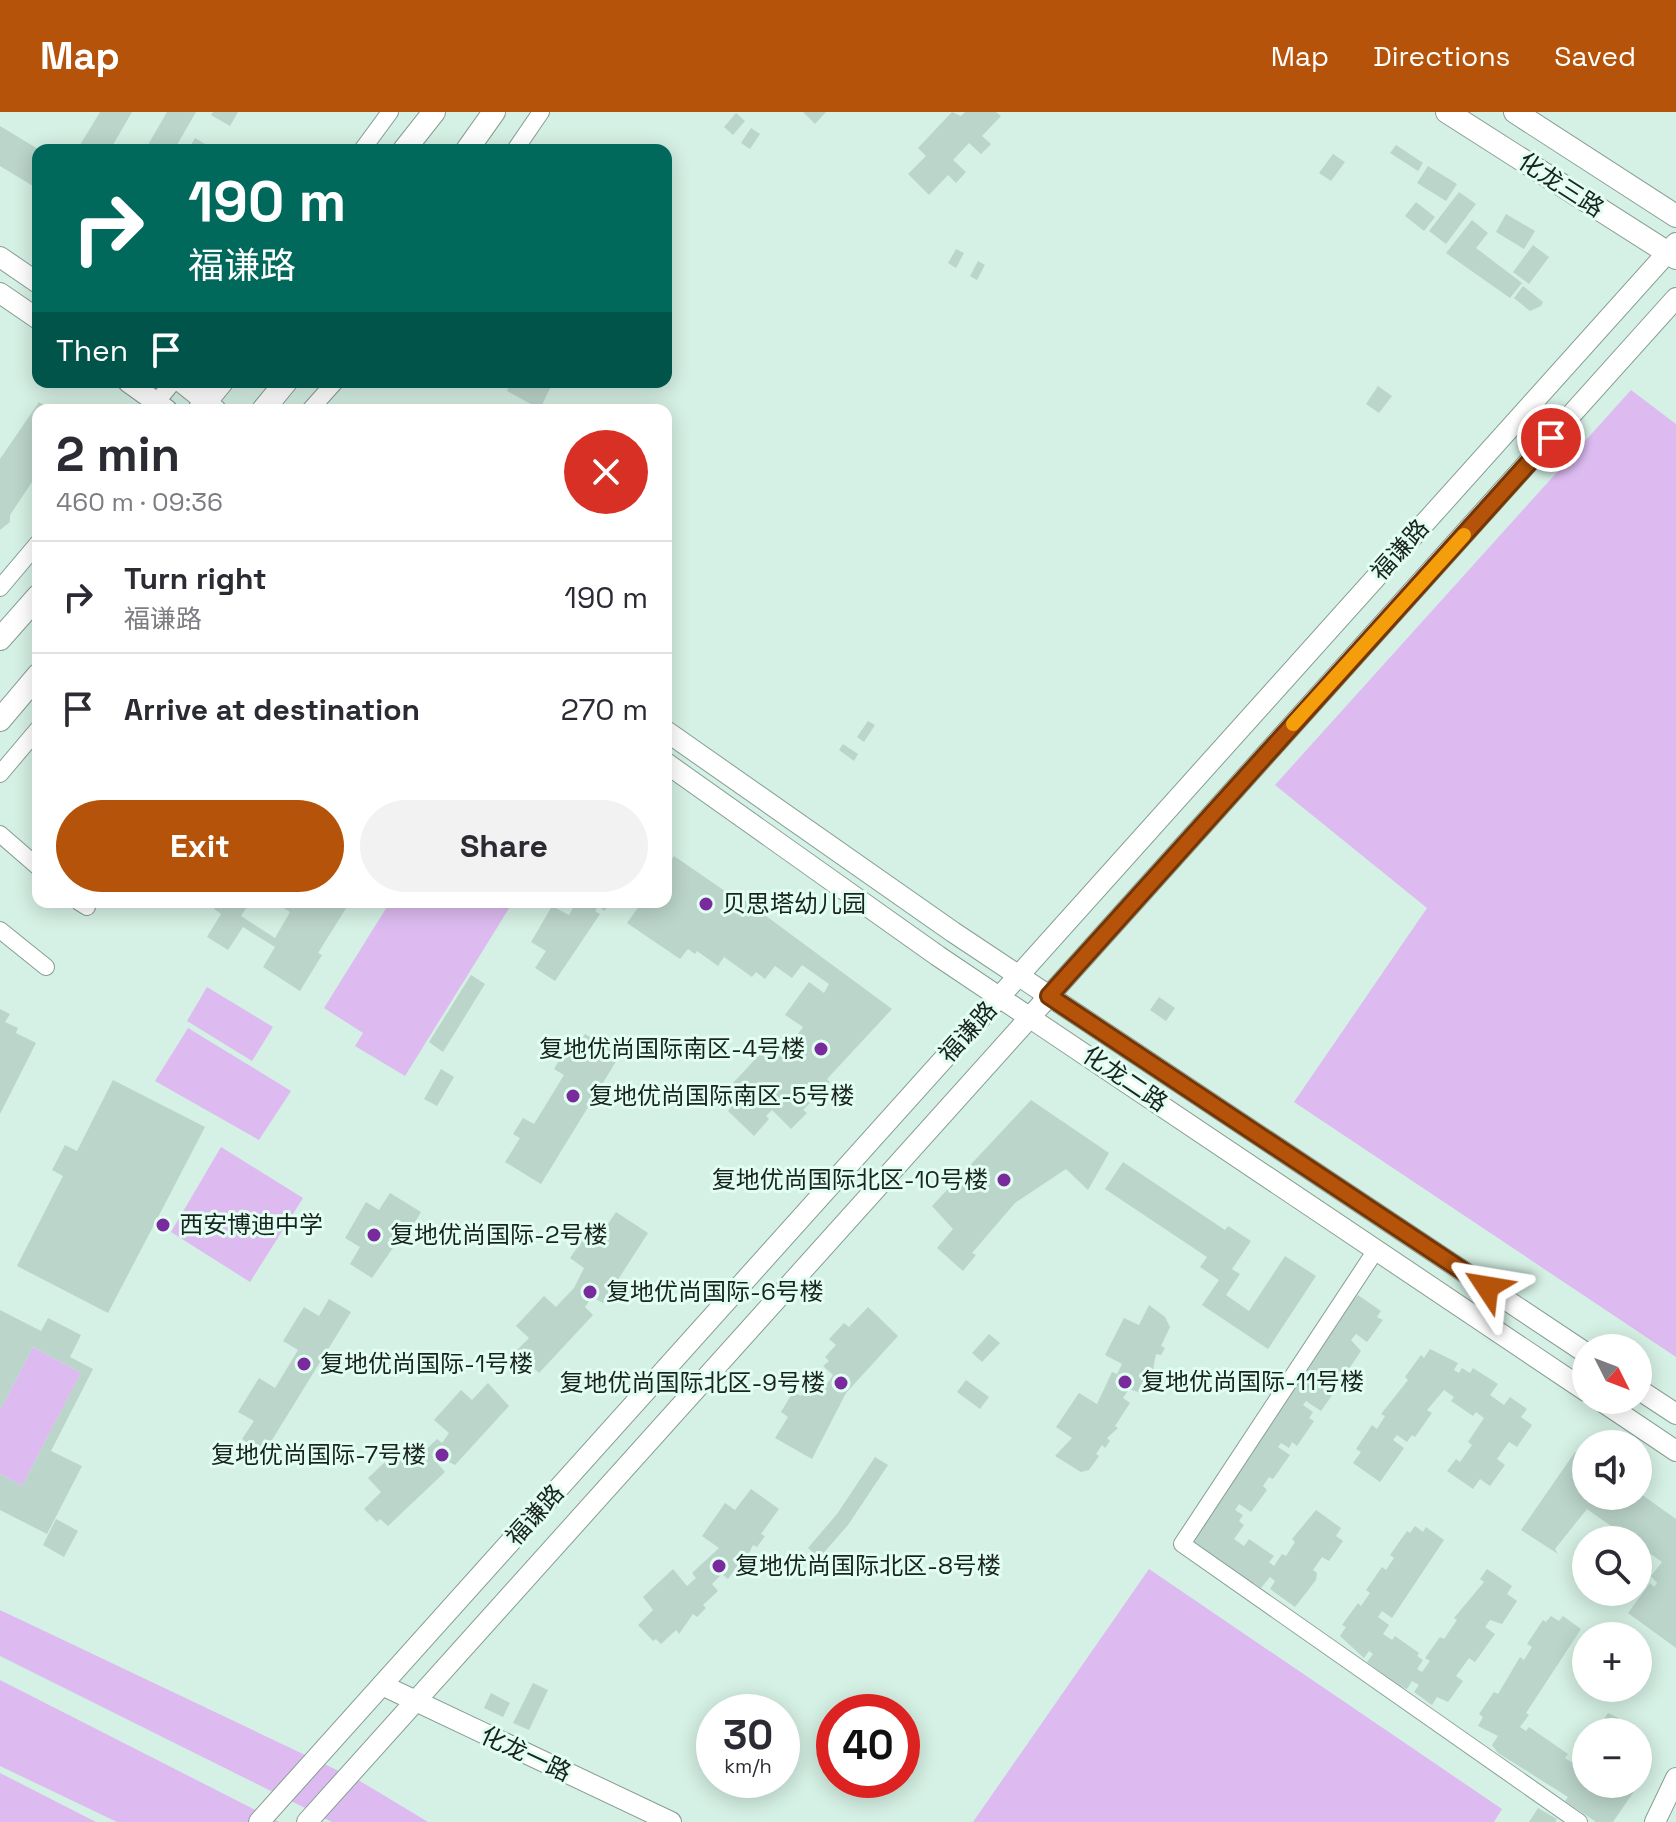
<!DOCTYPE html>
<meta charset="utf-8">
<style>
:root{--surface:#fff;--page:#f2f2f3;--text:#2b2b33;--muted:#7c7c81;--line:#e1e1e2;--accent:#b45309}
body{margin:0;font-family:"Space Grotesk","Noto Sans SC",sans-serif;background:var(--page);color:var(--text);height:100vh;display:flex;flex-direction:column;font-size:30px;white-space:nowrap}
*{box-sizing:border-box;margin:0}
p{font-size:26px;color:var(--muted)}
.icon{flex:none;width:44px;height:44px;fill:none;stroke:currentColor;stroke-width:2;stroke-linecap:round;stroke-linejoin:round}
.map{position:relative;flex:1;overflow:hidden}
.sheet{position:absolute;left:32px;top:292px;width:640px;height:504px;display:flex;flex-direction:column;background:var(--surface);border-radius:16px;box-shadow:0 4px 20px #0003}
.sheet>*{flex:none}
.guide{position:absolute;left:32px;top:32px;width:640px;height:244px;border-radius:16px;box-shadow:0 4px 20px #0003;background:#00695c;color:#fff;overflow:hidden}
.needle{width:52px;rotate:132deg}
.tools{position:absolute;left:1572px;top:1222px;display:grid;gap:16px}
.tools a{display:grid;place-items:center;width:80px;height:80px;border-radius:50%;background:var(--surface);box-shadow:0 4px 20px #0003;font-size:40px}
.speed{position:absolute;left:696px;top:1582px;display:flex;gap:16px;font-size:40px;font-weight:700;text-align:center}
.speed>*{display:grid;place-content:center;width:104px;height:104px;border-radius:50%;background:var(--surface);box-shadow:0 4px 20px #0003;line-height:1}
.speed small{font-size:20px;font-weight:400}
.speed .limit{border:12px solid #d22;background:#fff;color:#111}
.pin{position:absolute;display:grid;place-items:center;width:68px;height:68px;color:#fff;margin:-34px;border:4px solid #fff;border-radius:50%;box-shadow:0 2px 8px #0007}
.me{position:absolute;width:88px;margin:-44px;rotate:303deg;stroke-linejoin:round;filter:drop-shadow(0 0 6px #0008)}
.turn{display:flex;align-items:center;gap:28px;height:168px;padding:0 24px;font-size:36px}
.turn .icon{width:104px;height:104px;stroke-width:2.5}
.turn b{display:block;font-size:56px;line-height:68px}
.then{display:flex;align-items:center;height:76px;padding:0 24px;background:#0003;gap:16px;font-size:30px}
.round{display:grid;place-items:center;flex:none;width:84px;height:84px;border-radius:42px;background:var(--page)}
.summary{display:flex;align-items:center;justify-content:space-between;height:136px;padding:0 24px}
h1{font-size:48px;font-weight:700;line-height:60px}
.cta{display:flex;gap:16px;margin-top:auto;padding:16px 24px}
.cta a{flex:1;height:92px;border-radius:48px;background:var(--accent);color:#fff;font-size:32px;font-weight:700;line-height:92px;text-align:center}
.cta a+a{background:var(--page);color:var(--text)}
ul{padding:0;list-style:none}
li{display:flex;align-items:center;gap:24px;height:112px;padding:0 24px;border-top:2px solid var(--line)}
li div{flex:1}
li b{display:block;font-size:30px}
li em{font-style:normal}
header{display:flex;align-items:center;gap:48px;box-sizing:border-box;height:112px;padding:0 40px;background:var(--accent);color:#fff}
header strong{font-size:38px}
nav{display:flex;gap:44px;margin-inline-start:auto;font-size:28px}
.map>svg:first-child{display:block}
.green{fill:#ddbbf1}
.building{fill:#bbd5ca}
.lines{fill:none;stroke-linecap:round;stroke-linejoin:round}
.minor-casing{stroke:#869e94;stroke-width:18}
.tertiary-casing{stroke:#869e94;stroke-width:22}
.secondary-casing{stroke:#869e94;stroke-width:24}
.minor{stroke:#fff;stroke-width:16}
.tertiary{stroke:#fff;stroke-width:20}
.secondary{stroke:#fff;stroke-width:22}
.route-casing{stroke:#753606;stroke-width:20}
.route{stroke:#b45309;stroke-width:14}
.slow{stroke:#f59e0b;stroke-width:14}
.poi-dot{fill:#792a9c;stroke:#e2fdf2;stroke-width:3}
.labels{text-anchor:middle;stroke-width:6;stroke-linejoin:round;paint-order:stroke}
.street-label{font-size:24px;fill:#19231f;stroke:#e2fdf2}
.poi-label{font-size:24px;fill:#19231f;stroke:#e2fdf2;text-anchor:start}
</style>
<header>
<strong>Map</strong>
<nav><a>Map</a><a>Directions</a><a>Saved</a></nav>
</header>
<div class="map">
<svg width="1676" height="1710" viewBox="0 0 1676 1710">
<rect width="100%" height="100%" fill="#d5f0e4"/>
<g class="green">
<path d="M1631 278 1676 312V1245L1294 990 1427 796 1275 673Z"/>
<path d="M390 790H513L405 964 355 934 363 921 324 896Z"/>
<path d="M207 875 273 915 252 949 187 909Z"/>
<path d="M188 916 291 979 259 1028 155 969Z"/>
<path d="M221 1035 303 1086 250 1170 171 1120Z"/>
<path d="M33 1235 81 1261 22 1374 0 1362V1298Z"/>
<path d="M1149 1457 1502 1697 1494 1710H973Z"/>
<path d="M0 1498 341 1660 307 1697 0 1544Z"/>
<path d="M0 1568 279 1710H117L0 1654Z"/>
<path d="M0 1661 96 1710H0Z"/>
<path d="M355 1666 428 1710H332L320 1704Z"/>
</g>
<g class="building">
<path d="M100 0H132L110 38H77Z"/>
<path d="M167 0H196L174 38H145Z"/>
<path d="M213 0H238L230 14 211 3Z"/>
<path d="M803 0H826L815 12Z"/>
<path d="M952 0 961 4 965 0H996L1001 4 982 24 991 32 981 42 969 31 953 48 966 60 956 71 948 63 929 83 908 62 926 44 918 36Z"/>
<path d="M736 1 745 9 733 23 724 15Z"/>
<path d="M0 14 38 37V77L0 54Z"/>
<path d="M751 16 760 22 750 37 741 31Z"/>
<path d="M195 26 210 35 209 38H188Z"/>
<path d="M1396 33 1423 51 1418 59 1390 41Z"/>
<path d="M1333 42 1345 50 1331 69 1319 61Z"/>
<path d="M1428 54 1457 72 1446 89 1417 71Z"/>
<path d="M1459 80 1476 92 1446 132 1429 119Z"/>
<path d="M1416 90 1435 105 1424 119 1405 104Z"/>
<path d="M1506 102 1535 119 1524 137 1496 120Z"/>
<path d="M1472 108 1488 121 1476 136 1522 171 1510 186 1446 141Z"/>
<path d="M1533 133 1549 145 1529 172 1513 160Z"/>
<path d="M956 137 964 141 956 156 948 151Z"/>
<path d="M978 149 985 153 977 168 970 164Z"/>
<path d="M1523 174 1543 190 1541 194 1530 199 1514 186Z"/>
<path d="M511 270H553L540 297 507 279Z"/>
<path d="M1378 274 1392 284 1379 301 1366 292Z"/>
<path d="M39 290 51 298H38V361L10 403V410L0 418V347Z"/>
<path d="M868 609 875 613 864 630 857 625Z"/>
<path d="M843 632 858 642 854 649 839 638Z"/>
<path d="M674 744 735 786 739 784 892 897 827 967 830 970 803 998 807 1001 791 1017 772 998 766 1004 769 1007 754 1024 728 999 744 981 733 971 761 941 772 951 790 933 803 915 785 903 809 870 824 881 829 872 802 853 792 866 775 854 765 867 756 860 752 865 724 845 718 854 697 839 695 842 688 837 680 847 627 811 642 790H666V755Z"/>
<path d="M219 790H250L241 804 275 826 290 800 274 790H350L318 841 322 843 300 879 263 855 275 835 243 815 228 838 207 825 221 802 214 797Z"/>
<path d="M576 790H611L604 799 599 794 595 799 600 802 555 869 535 856 546 839 531 830 552 794 569 803Z"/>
<path d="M471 863 485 872 443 940 429 930Z"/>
<path d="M1159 885 1175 896 1166 909 1150 898Z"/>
<path d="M0 897 10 902 5 910 18 916 16 921 36 931 0 1002Z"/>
<path d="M585 922 620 943 541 1072 505 1050 520 1026 513 1022 523 1006 534 1012 564 963 554 957 564 940 571 944Z"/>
<path d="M441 957 454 965 437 994 424 987Z"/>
<path d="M113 968 205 1015 108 1201 17 1154 63 1064 52 1058 65 1033 77 1039Z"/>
<path d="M1031 988 1109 1041 1088 1078 1066 1057 1015 1091 972 1141 976 1143 963 1159 937 1136 953 1117 932 1094Z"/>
<path d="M1123 1050 1225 1118 1228 1114 1251 1129 1232 1157 1240 1162 1226 1183 1249 1199 1285 1144 1316 1164 1268 1237 1202 1193 1219 1168 1200 1155 1207 1145 1105 1077Z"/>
<path d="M390 1081 421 1100 411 1117 405 1113 404 1120 372 1166 350 1152 360 1135 345 1126 366 1090 379 1098Z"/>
<path d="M616 1100 648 1121 603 1191 592 1185 585 1195 593 1203 539 1261 533 1255 530 1259 513 1242 529 1226 516 1214 544 1184 556 1195 574 1176 584 1156 570 1146 593 1113 603 1119Z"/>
<path d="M1358 1183 1381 1199 1377 1205 1383 1208 1367 1230 1356 1222 1351 1228 1361 1239 1344 1264 1338 1260 1331 1270 1338 1275 1321 1299 1306 1289 1303 1293 1313 1300 1309 1306 1314 1309 1297 1334 1292 1330 1289 1336 1281 1331 1278 1335 1290 1343 1273 1367 1269 1365 1263 1374 1267 1378 1251 1400 1239 1392 1235 1398 1243 1403 1239 1409 1244 1413 1234 1427 1244 1434 1249 1427 1274 1444 1269 1450 1274 1454 1282 1442 1286 1444 1295 1430 1292 1427 1316 1398 1341 1416 1336 1424 1343 1429 1329 1449 1322 1445 1313 1458 1317 1461 1316 1468 1295 1495 1270 1477 1275 1469 1270 1465 1261 1476 1254 1471 1251 1475 1192 1430 1304 1254 1308 1256 1316 1244 1313 1242 1339 1211 1335 1208 1351 1185 1354 1187Z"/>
<path d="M329 1187 351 1200 264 1341 242 1327 254 1309 238 1300 259 1266 275 1276 298 1238 283 1229 304 1195 319 1204Z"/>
<path d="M1149 1193 1165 1205 1170 1215 1161 1234 1165 1236 1161 1243 1156 1242 1153 1258 1149 1256 1138 1280 1129 1277 1123 1286 1130 1291 1115 1314 1118 1316 1107 1326 1110 1329 1105 1336 1102 1333 1096 1342 1099 1344 1089 1358 1081 1360 1055 1344 1072 1326 1056 1315 1079 1281 1097 1292 1112 1260 1117 1262 1122 1252 1105 1243 1124 1206 1139 1213Z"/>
<path d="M868 1195 898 1224 846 1281 812 1347 775 1326 788 1305 781 1300 793 1280 801 1284 817 1266 827 1272 833 1263 823 1254 829 1249 825 1245 836 1233 829 1227 844 1211 849 1215Z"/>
<path d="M0 1198 41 1219 48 1206 81 1223 70 1245 93 1257 51 1339 82 1354 47 1422 0 1398V1362L22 1374 81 1261 33 1235 0 1298Z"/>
<path d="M989 1222 1000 1231 982 1250 972 1241Z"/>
<path d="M1430 1237 1458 1251 1454 1258 1459 1261 1462 1256 1470 1261 1473 1256 1498 1272 1490 1283 1504 1293 1510 1285 1527 1297 1521 1305 1532 1313 1517 1335 1509 1330 1497 1347 1505 1353 1490 1374 1480 1367 1473 1377 1447 1359 1456 1347 1460 1350 1472 1333 1468 1330 1484 1306 1476 1300 1473 1304 1451 1289 1454 1285 1444 1278 1427 1298 1432 1301 1415 1325 1412 1323 1407 1330 1397 1323 1393 1328 1404 1336 1380 1370 1353 1351 1361 1340 1356 1337 1372 1313 1377 1317 1385 1304 1381 1302 1408 1268 1405 1265 1421 1243 1424 1246Z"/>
<path d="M966 1268 989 1285 980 1297 957 1280Z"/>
<path d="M488 1271 509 1294 455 1353 443 1347 438 1352 445 1360 388 1414 380 1407 377 1410 364 1397 381 1380 368 1366 398 1338 411 1352 437 1327 442 1331 449 1321 434 1308 461 1278 472 1288Z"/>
<path d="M1575 1340 1586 1348V1384H1638V1380L1676 1407V1536L1628 1501 1650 1471 1654 1475 1657 1471 1651 1464 1662 1450 1638 1433V1428H1631L1587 1397 1555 1437 1558 1442 1521 1418Z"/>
<path d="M875 1345 888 1353 848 1413 819 1446 808 1436 837 1402Z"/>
<path d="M751 1377 779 1397 761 1422 765 1424 757 1435 753 1433 743 1453 740 1450 728 1467 722 1462 712 1472 718 1479 703 1493 706 1496 697 1505 693 1502 679 1522 676 1518 661 1532 656 1527 653 1529 638 1513 653 1498 643 1485 673 1457 687 1474 696 1466 692 1461 719 1436 702 1424 725 1391 735 1398Z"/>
<path d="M56 1407 78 1419 64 1445 43 1433Z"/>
<path d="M1415 1414 1423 1420 1426 1415 1444 1428 1392 1506 1382 1499 1378 1505 1389 1513 1383 1522 1392 1528 1395 1524 1419 1541 1417 1544 1423 1548 1417 1557 1422 1560 1430 1549 1425 1546 1440 1525 1444 1527 1457 1508 1454 1506 1484 1470 1480 1467 1487 1457 1512 1474 1507 1482 1517 1489 1502 1512 1490 1508 1485 1515 1495 1522 1475 1550 1469 1546 1456 1564 1463 1569 1448 1590 1437 1585 1432 1593 1414 1580 1419 1573 1412 1569 1407 1577 1397 1573 1367 1550 1373 1542 1369 1539 1364 1546 1340 1524 1346 1515 1342 1513 1358 1491 1361 1494 1370 1481 1366 1478 1382 1455 1386 1458 1394 1446 1390 1443 1407 1419 1410 1421Z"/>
<path d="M1551 1504 1559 1509 1563 1504 1581 1517 1526 1601 1529 1603 1520 1615 1526 1619 1529 1615 1568 1642 1565 1646 1573 1651 1586 1632V1672H1638V1643L1652 1653 1613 1710H1596L1565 1689 1568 1685 1498 1641 1492 1633 1498 1624 1478 1614 1483 1605 1479 1602 1494 1580 1498 1582 1520 1545 1524 1548 1532 1535 1527 1532 1543 1508 1546 1510Z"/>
<path d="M533 1571 548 1578 529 1618 513 1611Z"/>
<path d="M491 1581 510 1591 503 1605 484 1596Z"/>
<path d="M1608 1601 1633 1613 1628 1620H1595Z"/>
<path d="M1538 1696 1557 1707 1555 1710H1529Z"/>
</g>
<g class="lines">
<g class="minor-casing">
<g id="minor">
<path d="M362 38 390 0"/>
<path d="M515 38 541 0"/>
<path d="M150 298 173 270"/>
<path d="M310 298 335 270"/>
<path d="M0 476 38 431"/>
<path d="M0 662 38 617"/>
<path d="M0 722 38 755"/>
<path d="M79 790 87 795"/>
<path d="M0 818 46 855"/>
<path d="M1376 1138 1182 1432 1579 1710"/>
</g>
</g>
<g class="tertiary-casing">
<g id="tertiary">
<path d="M0 145 38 171"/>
<path d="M0 181 38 207"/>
<path d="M128 270 167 298"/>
<path d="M181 270 216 298"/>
<path d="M666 619 953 820 1586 1241"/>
<path d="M666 651 938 844 1586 1279"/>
<path d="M1638 1277 1676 1302"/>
<path d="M1600 1288 1676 1339"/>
<path d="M382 1573 671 1710"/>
<path d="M259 1710 1676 131"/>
<path d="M307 1710 1676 186"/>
<path d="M1655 1710 1676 1666"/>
</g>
</g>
<g class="secondary-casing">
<g id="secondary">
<path d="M1447 0 1676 146"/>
<path d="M1515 0 1676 104"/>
<path d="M404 38 434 0"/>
<path d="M467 38 494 0"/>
<path d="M199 298 222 270"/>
<path d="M263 298 286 270"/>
<path d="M0 527 38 484"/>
<path d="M0 608 38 563"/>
</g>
</g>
<use href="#minor" class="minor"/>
<use href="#tertiary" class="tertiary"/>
<use href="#secondary" class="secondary"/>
</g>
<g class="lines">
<g class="route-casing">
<path id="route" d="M1487 1175 1049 884 1551 326"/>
</g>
<use href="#route" class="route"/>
<path class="slow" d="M1293 612 1464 423"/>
</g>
<g class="poi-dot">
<circle cx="706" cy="792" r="8"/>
<circle cx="821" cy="937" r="8"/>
<circle cx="573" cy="984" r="8"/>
<circle cx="1004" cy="1068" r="8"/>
<circle cx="163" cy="1113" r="8"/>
<circle cx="374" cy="1123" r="8"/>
<circle cx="590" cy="1180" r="8"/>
<circle cx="304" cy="1252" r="8"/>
<circle cx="1125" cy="1270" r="8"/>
<circle cx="841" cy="1271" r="8"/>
<circle cx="442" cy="1343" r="8"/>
<circle cx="719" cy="1454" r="8"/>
</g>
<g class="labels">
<g class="street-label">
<text transform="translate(1561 73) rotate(33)" y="8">化龙三路</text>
<text transform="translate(1400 438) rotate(-48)" y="8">福谦路</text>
<text transform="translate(968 920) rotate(-48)" y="8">福谦路</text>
<text transform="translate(1125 967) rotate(34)" y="8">化龙二路</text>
<text transform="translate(535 1403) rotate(-48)" y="8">福谦路</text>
<text transform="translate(526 1642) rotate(25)" y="8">化龙一路</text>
</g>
<g class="poi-label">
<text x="722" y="800">贝思塔幼儿园</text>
<text x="805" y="945" text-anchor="end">复地优尚国际南区-4号楼</text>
<text x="589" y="992">复地优尚国际南区-5号楼</text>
<text x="988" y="1076" text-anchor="end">复地优尚国际北区-10号楼</text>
<text x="179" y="1121">西安博迪中学</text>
<text x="390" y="1131">复地优尚国际-2号楼</text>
<text x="606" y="1188">复地优尚国际-6号楼</text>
<text x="320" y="1260">复地优尚国际-1号楼</text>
<text x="1141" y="1278">复地优尚国际-11号楼</text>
<text x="825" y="1279" text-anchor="end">复地优尚国际北区-9号楼</text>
<text x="426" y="1351" text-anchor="end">复地优尚国际-7号楼</text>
<text x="735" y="1462">复地优尚国际北区-8号楼</text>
</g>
</g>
</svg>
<div class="tools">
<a><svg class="needle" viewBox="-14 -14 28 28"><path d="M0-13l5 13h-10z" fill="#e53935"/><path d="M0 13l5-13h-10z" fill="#7c7c81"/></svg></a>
<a><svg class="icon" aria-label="sound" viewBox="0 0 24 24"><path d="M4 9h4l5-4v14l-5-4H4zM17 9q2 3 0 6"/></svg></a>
<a><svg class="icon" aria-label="search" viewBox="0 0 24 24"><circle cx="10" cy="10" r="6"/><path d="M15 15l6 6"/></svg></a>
<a>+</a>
<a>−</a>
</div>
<div class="speed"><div>30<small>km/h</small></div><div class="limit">40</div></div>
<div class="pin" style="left:1551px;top:326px;background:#d93025"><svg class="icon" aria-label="arrive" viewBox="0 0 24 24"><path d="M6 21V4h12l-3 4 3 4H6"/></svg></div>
<svg class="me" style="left:1487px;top:1175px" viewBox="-20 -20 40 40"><path d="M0-17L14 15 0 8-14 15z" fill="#b45309" stroke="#fff" stroke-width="4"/></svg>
<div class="guide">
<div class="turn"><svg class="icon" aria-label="right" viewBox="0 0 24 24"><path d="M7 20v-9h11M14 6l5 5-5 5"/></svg><div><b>190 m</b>福谦路</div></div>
<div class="then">Then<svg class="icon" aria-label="arrive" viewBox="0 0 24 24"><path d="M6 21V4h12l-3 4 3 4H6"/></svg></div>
</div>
<section class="sheet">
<div class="summary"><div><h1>2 min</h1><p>460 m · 09:36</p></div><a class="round" style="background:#d93025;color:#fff"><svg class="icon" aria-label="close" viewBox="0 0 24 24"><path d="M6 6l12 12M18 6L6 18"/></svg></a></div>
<ul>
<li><svg class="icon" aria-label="right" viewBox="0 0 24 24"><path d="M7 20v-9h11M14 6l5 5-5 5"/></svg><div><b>Turn right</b><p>福谦路</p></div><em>190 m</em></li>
<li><svg class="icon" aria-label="arrive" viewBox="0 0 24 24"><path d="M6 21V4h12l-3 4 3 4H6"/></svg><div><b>Arrive at destination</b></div><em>270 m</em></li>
</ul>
<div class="cta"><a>Exit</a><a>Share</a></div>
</section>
</div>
